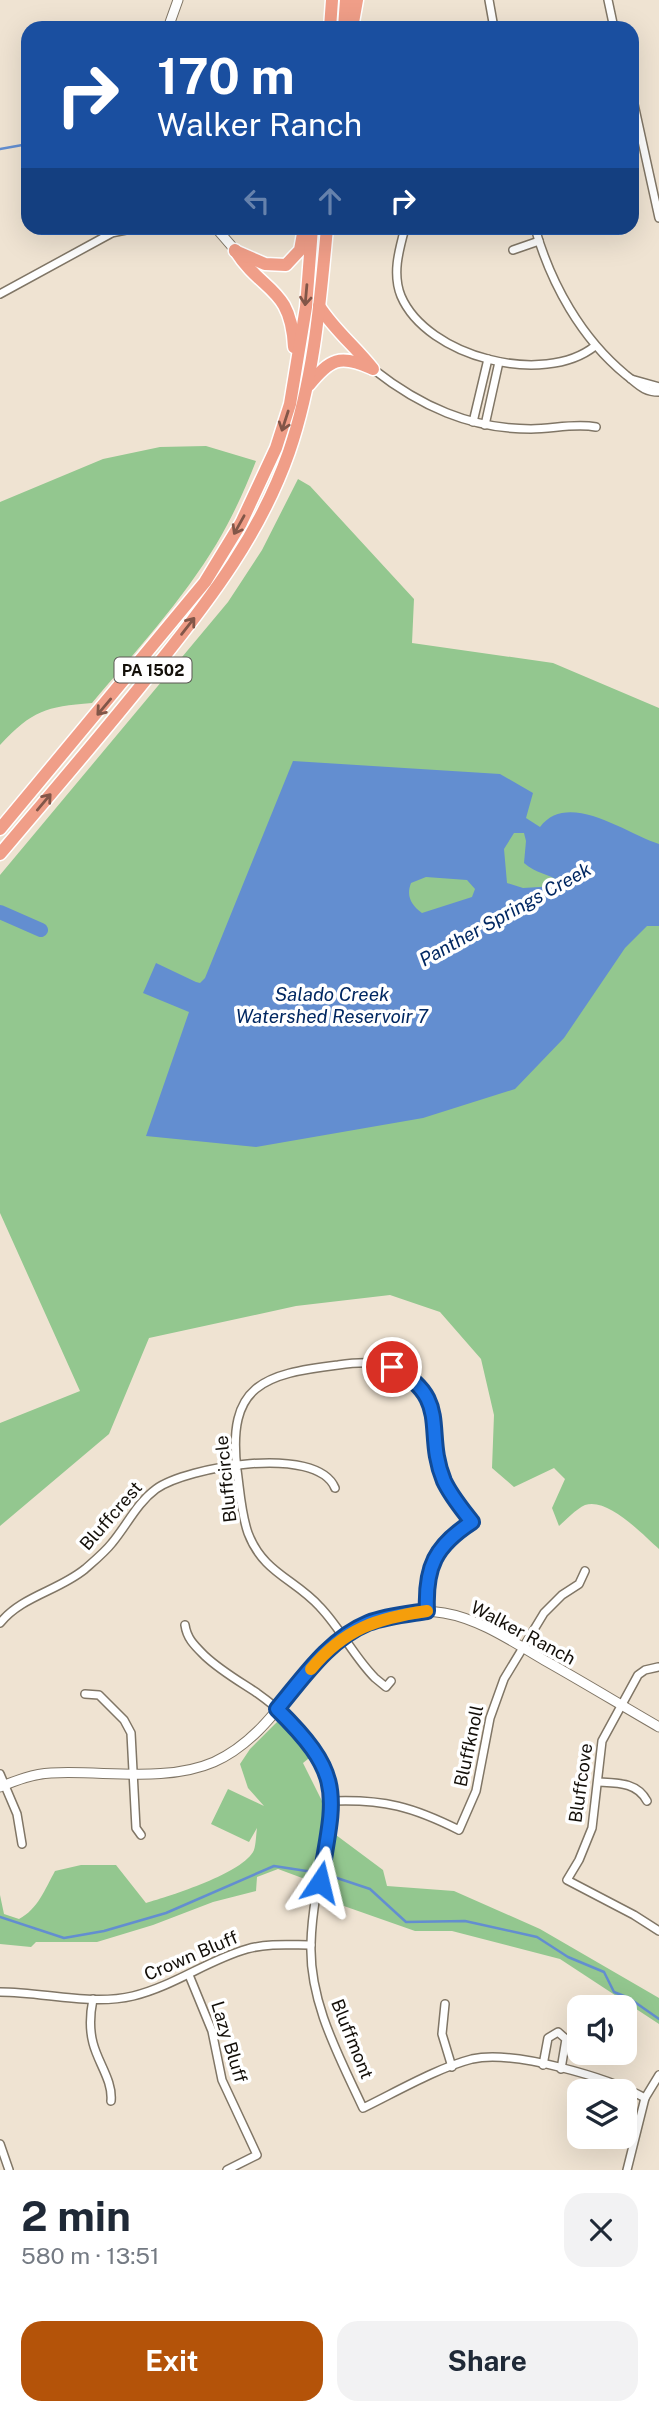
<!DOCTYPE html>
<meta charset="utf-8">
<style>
:root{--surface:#fff;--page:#f2f2f3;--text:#1f2937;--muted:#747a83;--accent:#b45309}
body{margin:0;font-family:"Public Sans",sans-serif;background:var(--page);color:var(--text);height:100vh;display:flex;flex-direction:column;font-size:26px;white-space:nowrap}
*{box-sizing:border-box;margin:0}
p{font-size:23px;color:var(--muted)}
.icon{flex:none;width:38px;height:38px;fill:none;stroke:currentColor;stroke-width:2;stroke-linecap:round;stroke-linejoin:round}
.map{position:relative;height:2170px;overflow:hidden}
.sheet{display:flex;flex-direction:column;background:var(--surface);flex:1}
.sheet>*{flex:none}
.hud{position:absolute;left:21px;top:21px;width:618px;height:214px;border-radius:21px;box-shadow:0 7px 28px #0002;background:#1a4fa0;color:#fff;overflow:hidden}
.fabs{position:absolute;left:567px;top:1995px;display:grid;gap:14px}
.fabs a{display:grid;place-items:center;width:70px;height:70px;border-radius:14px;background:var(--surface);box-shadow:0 7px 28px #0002;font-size:35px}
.pin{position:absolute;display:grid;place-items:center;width:60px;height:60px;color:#fff;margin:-30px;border:4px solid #fff;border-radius:50%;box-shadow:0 2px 7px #0007}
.me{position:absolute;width:77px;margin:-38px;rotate:10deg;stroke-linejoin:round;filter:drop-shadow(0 0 5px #0008)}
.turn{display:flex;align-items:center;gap:24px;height:147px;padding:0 21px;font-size:32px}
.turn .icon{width:91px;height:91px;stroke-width:2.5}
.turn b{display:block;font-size:49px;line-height:60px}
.lanes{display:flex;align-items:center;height:66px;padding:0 21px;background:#0003;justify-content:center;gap:35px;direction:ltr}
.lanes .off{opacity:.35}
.round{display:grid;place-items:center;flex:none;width:74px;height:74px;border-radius:21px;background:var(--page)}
.summary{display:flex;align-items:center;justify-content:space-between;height:119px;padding:0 21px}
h1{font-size:42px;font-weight:700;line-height:52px}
.button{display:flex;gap:14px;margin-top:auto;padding:14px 21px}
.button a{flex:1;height:80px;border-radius:21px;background:var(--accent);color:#fff;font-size:28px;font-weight:700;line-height:80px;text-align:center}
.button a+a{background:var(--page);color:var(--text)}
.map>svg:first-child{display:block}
.green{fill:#93c78f}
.water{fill:#638ed0;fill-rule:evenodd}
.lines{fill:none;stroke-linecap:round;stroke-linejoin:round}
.stream{stroke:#638ed0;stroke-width:2.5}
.river{stroke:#638ed0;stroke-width:14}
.minor-casing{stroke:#807666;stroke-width:10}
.tertiary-casing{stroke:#807666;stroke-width:11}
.motorway-casing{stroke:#fff;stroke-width:15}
.minor{stroke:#fff;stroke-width:7}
.tertiary{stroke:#fff;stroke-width:9}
.motorway{stroke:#f09e88;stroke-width:12}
.oneway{stroke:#825648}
.route-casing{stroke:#114b97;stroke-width:18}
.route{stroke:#1a73e8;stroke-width:12}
.slow{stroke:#f59e0b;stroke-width:12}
.labels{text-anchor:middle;stroke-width:7;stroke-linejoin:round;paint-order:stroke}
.shield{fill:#fff;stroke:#5a5753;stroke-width:2}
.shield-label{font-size:16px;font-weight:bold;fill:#130f09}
.street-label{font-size:18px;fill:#130f09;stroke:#fff}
.water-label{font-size:19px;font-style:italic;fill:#002761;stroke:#fff}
</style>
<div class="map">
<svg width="659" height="2170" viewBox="0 0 659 2170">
<rect width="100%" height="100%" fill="#efe3d2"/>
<g class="green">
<path d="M206 446 256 461C245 489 233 516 217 543 182 601 136 651 92 703 45 707 33 710 0 745V502L103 459 160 447Z"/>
<path d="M298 479 310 486 414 599 412 643 553 663 659 708V1549C643 1535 608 1497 585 1505 576 1509 566 1520 559 1526L552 1508 565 1479 554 1468 514 1487 492 1468 494 1415 481 1359 440 1312 390 1295 296 1306 149 1338 109 1434 0 1526V1423L80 1391 0 1213V875L228 602 262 550Z"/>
<path d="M278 1721 301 1738 313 1755 303 1763 326 1809 313 1882 278 1869 257 1877 256 1891 213 1902 153 1925 97 1942H36L31 1947 0 1944V1895L4 1914 19 1919C38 1909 45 1889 55 1871L81 1865H116L146 1903C170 1896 244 1873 254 1850 256 1844 256 1835 257 1828L249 1842 211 1824 228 1789 264 1806 248 1788 240 1764 250 1749Z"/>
<path d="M336 1835 383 1870 387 1886 454 1891 540 1929 659 1998V2024L560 1959 452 1931H415L324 1899Z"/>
</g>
<path class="water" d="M293 761 500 774 533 793 526 818 540 827C568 790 625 833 659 844V926H647L625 948 564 1038 515 1089 423 1118 256 1147 146 1136 189 1012 143 993 156 963 196 982 200 983 205 978ZM514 833H524L526 841 524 863C536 874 548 873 560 882L556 886 523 888 507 883 504 849ZM426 877 467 880 475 889 472 897 422 913C411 905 406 896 411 883Z"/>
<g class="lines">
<g class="stream">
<path d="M0 149 28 144"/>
<path d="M328 1875 370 1889 406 1922 465 1921 537 1937 568 1957 604 1972 614 1992 629 1998 659 2019"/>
<path d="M0 1917 64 1938 104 1931 166 1913 274 1866 313 1872"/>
</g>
<path class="river" d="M0 912 41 930"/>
<g class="minor-casing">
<g id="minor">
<path d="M489 0 494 28"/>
<path d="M608 0 614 28"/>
<path d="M632 95 659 218"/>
<path d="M405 228C399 250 392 274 401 296 427 357 544 387 595 346"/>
<path d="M535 228C551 284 581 338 626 375 638 384 643 392 659 392"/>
<path d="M111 233 136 228"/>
<path d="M513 250 539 241"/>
<path d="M0 294 110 234 116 228"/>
<path d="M373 369C420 406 470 429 531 429 553 429 574 423 596 427"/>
<path d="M631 379 659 387"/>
<path d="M473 422 488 359"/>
<path d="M485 425 499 362"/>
<path d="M0 1623C22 1596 58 1591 85 1569 94 1561 105 1552 112 1543 127 1525 137 1503 156 1489 186 1467 317 1444 335 1488"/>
<path d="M185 1625C187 1639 195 1646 205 1656 221 1671 239 1681 257 1693 299 1723 334 1761 332 1815 324 1857 312 1901 311 1944 309 2002 339 2056 363 2108 396 2092 437 2068 472 2059 514 2050 607 2077 645 2098"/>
<path d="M658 1667 645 1670 638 1675 602 1741 592 1828 579 1860 567 1880 634 1915 659 1931"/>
<path d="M391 1681 386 1687 375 1678C354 1657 341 1629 320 1607 295 1579 263 1573 248 1533 241 1513 240 1491 237 1470 227 1385 263 1374 338 1365 366 1361 396 1360 417 1383 440 1408 433 1438 440 1468 445 1489 459 1505 472 1522 435 1547 425 1566 427 1611"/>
<path d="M85 1694 99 1695 124 1720 131 1733 136 1828 141 1835"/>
<path d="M0 1774 17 1814 22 1844"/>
<path d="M598 1782C617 1783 637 1782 647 1801"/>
<path d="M332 1801C384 1799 413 1807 459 1830L476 1791 490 1718 504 1679 544 1613 562 1595 579 1584 585 1571"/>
<path d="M189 1975 212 2031 222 2080 257 2155 227 2170"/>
<path d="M0 1992C44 1992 91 2006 133 1996 174 1986 208 1960 247 1949 268 1943 290 1945 311 1945"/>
<path d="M93 1999C90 2014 89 2028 93 2043 98 2063 113 2081 111 2101"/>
<path d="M445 2004 442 2034 452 2067"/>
<path d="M543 2065 548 2038 558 2032 566 2039 561 2069"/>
<path d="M0 2144 9 2170"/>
<path d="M627 2170 645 2098 659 2075"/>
</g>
</g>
<g class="tertiary-casing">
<g id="tertiary">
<path d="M168 28 178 0"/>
<path d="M216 228 235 250"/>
<path d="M0 1787C17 1780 33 1774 51 1773 103 1770 166 1783 214 1762 261 1741 286 1695 319 1659 349 1627 400 1605 444 1613 480 1619 513 1642 544 1660 583 1682 621 1705 659 1727"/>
</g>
</g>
<g class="motorway-casing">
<g id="motorway">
<path d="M330 28 332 0"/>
<path d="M344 28 346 0"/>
<path d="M352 28 357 0"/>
<path d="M235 250C262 293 291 286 294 347"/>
<path d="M235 251 265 264 286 265 300 250 304 228"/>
<path d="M319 306C335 331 355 346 373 369"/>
<path d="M309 385C330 359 340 354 371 368"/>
<path d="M0 829 205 582 241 523 276 448 290 404 306 307 312 228"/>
<path d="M0 854C53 791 108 728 159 663 212 597 261 532 289 452 314 379 320 303 327 228"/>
</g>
</g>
<use href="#minor" class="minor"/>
<use href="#tertiary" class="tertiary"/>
<use href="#motorway" class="motorway"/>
</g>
<defs><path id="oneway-shaft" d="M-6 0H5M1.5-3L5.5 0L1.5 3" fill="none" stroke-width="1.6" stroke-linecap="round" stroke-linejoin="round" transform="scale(1.75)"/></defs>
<g class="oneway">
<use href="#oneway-shaft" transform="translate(306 295) rotate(95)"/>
<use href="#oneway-shaft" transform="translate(285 421) rotate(108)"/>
<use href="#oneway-shaft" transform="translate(239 525) rotate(119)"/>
<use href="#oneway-shaft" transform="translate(188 626) rotate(-52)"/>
<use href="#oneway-shaft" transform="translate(104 707) rotate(130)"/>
<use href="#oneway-shaft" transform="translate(44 802) rotate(-50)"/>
</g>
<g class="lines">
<g class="route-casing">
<path id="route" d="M320 1882C335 1793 345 1776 277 1709 303 1678 329 1639 368 1623 386 1616 408 1614 427 1611 425 1567 435 1546 472 1522 462 1509 451 1496 444 1481 423 1431 453 1399 392 1367"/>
</g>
<use href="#route" class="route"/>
<path class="slow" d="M311 1669C344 1629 377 1618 427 1611"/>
</g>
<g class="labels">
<rect class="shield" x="114.5" y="657.5" width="77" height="25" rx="5"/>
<g class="shield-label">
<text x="153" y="676">PA 1502</text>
</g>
<g class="street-label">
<text transform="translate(226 1479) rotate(-96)" y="6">Bluffcircle</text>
<text transform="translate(111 1516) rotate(-49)" y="6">Bluffcrest</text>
<text transform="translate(523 1633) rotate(28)" y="6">Walker Ranch</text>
<text transform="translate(469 1746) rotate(-78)" y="6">Bluffknoll</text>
<text transform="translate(581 1783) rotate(-82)" y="6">Bluffcove</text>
<text transform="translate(191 1956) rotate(-23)" y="6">Crown Bluff</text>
<text transform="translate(352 2039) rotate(68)" y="6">Bluffmont</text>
<text transform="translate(229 2042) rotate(73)" y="6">Lazy Bluff</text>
</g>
<g class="water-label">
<text transform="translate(505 914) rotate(-29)" y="7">Panther Springs Creek</text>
<text x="332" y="1001">Salado Creek<tspan x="332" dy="22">Watershed Reservoir 7</tspan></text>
</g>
</g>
</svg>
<div class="fabs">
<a><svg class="icon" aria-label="sound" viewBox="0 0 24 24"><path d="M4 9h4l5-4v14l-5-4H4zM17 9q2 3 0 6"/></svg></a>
<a><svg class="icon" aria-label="layers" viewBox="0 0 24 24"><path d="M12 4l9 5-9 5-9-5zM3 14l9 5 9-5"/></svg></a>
</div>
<div class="pin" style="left:392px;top:1367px;background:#d93025"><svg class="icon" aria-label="arrive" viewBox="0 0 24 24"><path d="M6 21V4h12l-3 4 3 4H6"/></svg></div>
<svg class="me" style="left:320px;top:1882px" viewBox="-20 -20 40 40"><path d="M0-17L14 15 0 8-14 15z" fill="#1a73e8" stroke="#fff" stroke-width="4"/></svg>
<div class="hud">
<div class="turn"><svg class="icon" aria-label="right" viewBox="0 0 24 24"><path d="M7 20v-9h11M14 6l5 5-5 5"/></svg><div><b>170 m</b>Walker Ranch</div></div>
<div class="lanes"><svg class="icon off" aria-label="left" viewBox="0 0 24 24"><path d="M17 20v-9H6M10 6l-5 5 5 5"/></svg><svg class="icon off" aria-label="ahead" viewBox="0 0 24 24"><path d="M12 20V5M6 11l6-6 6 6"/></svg><svg class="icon" aria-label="right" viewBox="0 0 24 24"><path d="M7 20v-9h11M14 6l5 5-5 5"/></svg></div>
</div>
</div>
<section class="sheet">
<div class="summary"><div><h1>2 min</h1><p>580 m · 13:51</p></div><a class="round"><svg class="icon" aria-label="close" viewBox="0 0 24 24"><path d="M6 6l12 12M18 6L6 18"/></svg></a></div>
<div class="button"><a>Exit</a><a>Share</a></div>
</section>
